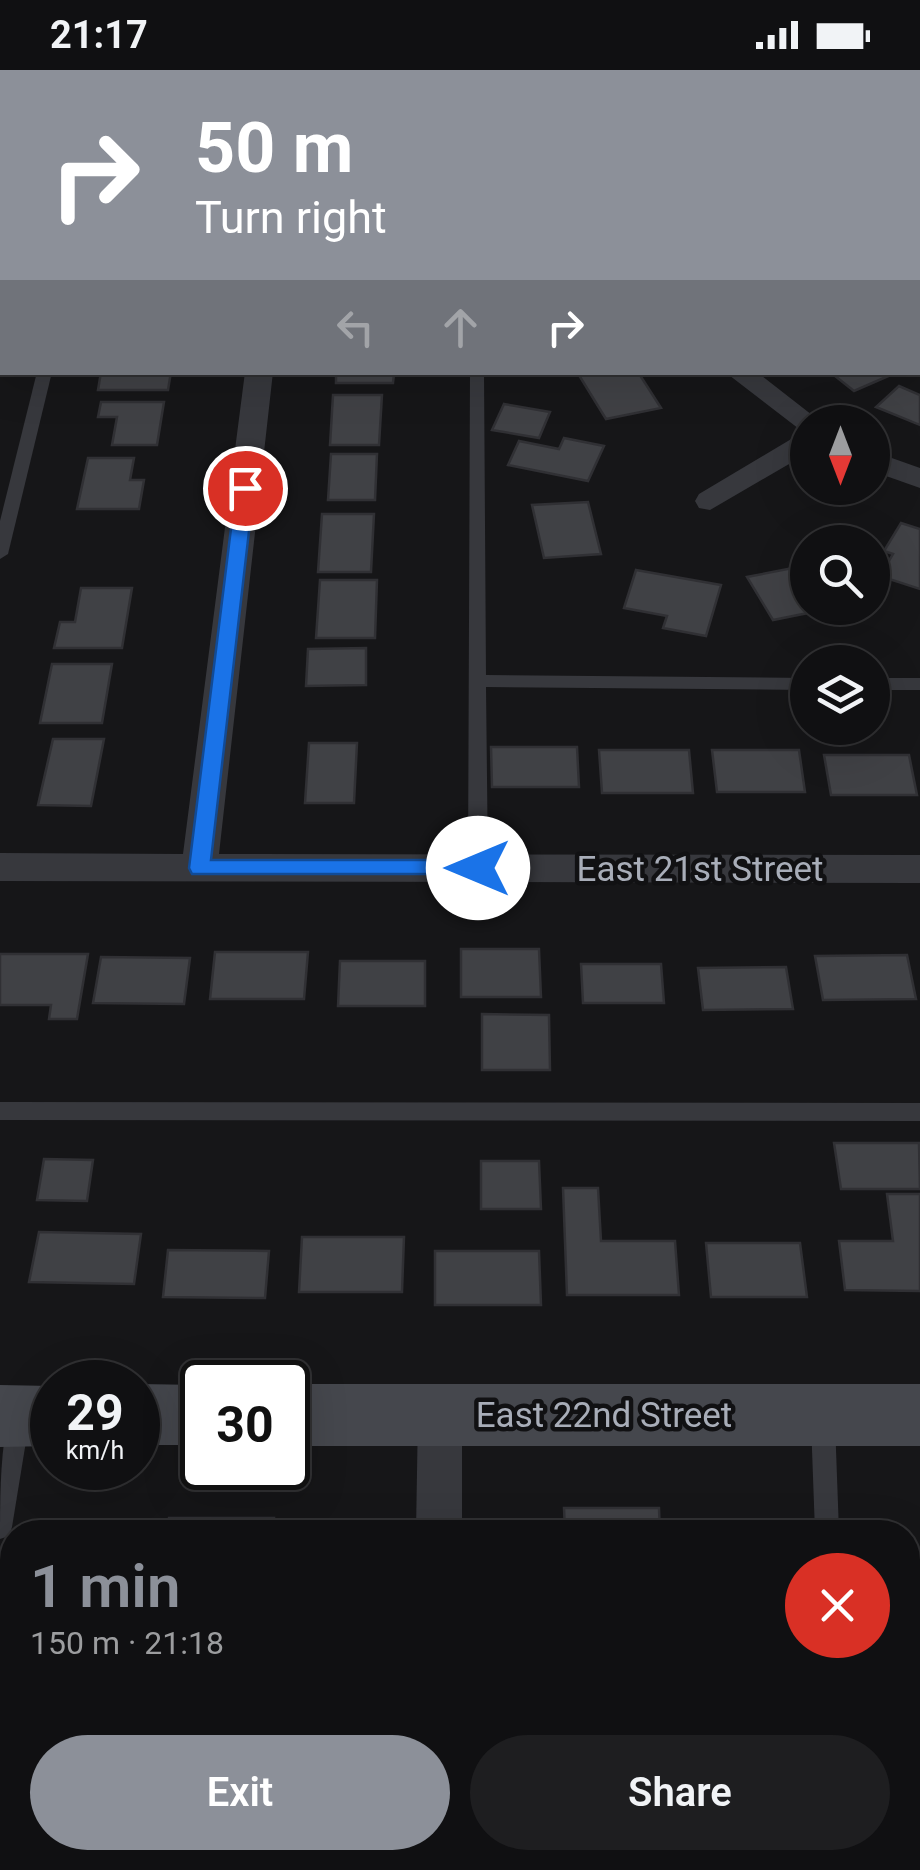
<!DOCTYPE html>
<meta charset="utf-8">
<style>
:root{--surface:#101012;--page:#1e1e20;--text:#f1f3f6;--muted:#9c9d9f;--line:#303032;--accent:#8c9099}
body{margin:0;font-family:Roboto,sans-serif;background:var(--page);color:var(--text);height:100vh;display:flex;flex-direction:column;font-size:38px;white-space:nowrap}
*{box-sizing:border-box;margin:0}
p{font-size:32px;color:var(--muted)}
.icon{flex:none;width:55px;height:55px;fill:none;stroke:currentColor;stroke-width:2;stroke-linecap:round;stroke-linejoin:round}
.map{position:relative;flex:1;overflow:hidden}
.panel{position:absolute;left:0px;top:1450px;width:920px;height:350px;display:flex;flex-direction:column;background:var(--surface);border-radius:40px 40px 0 0;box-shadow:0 10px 40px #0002,0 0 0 2px var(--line)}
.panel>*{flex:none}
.hud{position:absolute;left:0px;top:0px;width:920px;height:305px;box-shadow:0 10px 40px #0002,0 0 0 2px var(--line);background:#8c9099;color:#fff;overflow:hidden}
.needle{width:65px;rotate:180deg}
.controls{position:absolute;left:790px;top:335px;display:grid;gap:20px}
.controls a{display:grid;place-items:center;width:100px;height:100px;border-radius:50%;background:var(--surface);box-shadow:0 10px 40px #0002,0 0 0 2px var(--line);font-size:50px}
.speed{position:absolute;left:30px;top:1290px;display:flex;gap:20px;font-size:50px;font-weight:700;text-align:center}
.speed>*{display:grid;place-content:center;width:130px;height:130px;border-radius:50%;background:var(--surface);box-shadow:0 10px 40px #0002,0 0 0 2px var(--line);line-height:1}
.speed small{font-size:25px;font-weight:400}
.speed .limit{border:5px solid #111;border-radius:15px;background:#fff;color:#111}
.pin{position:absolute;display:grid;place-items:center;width:85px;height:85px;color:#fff;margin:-42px;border:5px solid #fff;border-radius:50%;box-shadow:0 2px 10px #0007}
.me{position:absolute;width:110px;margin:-55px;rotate:270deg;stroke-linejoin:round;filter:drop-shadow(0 0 8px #0008)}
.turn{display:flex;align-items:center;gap:35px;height:210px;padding:0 30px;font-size:45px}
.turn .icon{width:130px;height:130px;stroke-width:2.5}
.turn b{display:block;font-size:70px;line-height:85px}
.lanes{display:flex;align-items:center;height:95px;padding:0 30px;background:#0003;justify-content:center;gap:50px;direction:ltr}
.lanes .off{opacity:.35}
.round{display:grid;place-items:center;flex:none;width:105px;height:105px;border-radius:52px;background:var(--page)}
.overview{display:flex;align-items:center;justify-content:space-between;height:170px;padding:0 30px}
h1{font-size:60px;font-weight:600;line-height:75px;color:var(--accent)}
.action{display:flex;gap:20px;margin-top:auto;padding:20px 30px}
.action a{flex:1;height:115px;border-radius:60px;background:var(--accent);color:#fff;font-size:40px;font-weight:600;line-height:115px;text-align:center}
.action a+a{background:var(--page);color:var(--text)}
.status{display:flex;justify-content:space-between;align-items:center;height:70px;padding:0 50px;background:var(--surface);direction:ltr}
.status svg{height:28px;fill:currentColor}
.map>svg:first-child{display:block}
.building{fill:#404145;stroke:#303034;stroke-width:2.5}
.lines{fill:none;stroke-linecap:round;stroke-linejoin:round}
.lane{fill:#37383d;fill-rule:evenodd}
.street{fill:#37383d;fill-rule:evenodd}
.secondary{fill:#45474d;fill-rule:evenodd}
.route{fill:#1a73e8;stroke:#114b97;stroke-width:2.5}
.labels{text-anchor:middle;stroke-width:9;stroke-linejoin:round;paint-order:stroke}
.street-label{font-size:35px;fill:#a8adb8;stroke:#111113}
</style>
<div class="status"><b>21:17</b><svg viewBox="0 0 49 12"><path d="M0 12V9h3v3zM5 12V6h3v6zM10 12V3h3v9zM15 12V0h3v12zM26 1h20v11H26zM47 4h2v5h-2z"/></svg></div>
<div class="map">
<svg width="920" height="1800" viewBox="0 0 920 1800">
<rect width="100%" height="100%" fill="#161618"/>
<g class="building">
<path d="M101 302H171L168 320H98Z"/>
<path d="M336 302 394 304 393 313H336Z"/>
<path d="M577 302H638L661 338 606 349Z"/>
<path d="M830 302H891L893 304 854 321Z"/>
<path d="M899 316 920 325V355L876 337Z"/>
<path d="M333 325H382L379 375H330Z"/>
<path d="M101 332H164L157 375H112L117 347H98Z"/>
<path d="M504 334 550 342 539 368 492 360Z"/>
<path d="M564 368 604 376 588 411 508 395 519 371 559 379Z"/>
<path d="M331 384H377L375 430H328Z"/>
<path d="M88 388H134L130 410H144L139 439H77Z"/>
<path d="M588 432 601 484 544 488 532 435Z"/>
<path d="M322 444H374L371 502H318Z"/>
<path d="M901 453 920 459V519L880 506 893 484 884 481Z"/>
<path d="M808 495V538H833L773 550 747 507Z"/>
<path d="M636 500 721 515 706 566 663 558 667 546 624 538Z"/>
<path d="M320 510H377L375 568H316Z"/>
<path d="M81 518H132L122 578H54L60 552H75Z"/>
<path d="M366 578V615L306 616 308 579Z"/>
<path d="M52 594H112L102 653H40Z"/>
<path d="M53 669H104L91 736 38 735Z"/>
<path d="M309 673H357L354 733H305Z"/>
<path d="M491 677H577L579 717H492Z"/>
<path d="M599 680H689L693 723H602Z"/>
<path d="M712 680H799L805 722H717Z"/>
<path d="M824 685H909L917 725H831Z"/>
<path d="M461 879H539L541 927H461Z"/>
<path d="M215 882H308L304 929H210Z"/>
<path d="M0 884H88L77 949H49L51 935H0Z"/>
<path d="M907 885 916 929 823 930 815 886Z"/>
<path d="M101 887 190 888 184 934 93 933Z"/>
<path d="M340 891H425V936H338Z"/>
<path d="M581 894H661L664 933H583Z"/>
<path d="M786 897 793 939 703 940 698 898Z"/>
<path d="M482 944 549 945 550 1000H482Z"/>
<path d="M834 1073H919L920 1119H841Z"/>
<path d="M44 1089 93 1090 87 1131 37 1130Z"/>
<path d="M481 1091H539L541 1139H481Z"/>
<path d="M563 1118H598L601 1171H675L679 1225H567Z"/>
<path d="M887 1124H920V1221L845 1220 839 1171H893Z"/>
<path d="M39 1162 141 1164 134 1214 29 1212Z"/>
<path d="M302 1167H404L402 1222H299Z"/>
<path d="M706 1173H800L807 1227H711Z"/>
<path d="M168 1180 269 1181 265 1228 163 1227Z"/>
<path d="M435 1181H539L541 1235H435Z"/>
<path d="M564 1438H659L660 1462H565Z"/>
<path d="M169 1448H274L273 1462H167Z"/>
<path d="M105 1788H196L195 1800H104Z"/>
<path d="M609 1788H708L709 1800H609Z"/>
</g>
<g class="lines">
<g class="lane">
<rect x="112" y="0" width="12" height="2"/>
<rect x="469" y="0" width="12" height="2"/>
<path d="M824 0H836L837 2H825Z"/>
<rect x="918" y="245" width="2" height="10"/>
<path d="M37 302H52L8 484 0 489V451Z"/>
<path d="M470 302H484L486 605 808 608V620L486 617 488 798 478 805 468 798Z"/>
<rect x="872" y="608" width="48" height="12"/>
<path d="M0 1032 920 1033V1051L0 1050Z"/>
<path d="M823 1341 831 1344 835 1352 839 1462H815L811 1352 815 1344Z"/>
<path d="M17 1342 25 1345 29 1353 12 1457 9 1466 0 1469C0 1430 0 1381 9 1345Z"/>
<path d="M807 1788H835L834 1800H806Z"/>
</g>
<g class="street">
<path d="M283 0H307V2H284Z"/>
<path d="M641 0H665L666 2H643Z"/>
<path d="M245 302H273L219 784 920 785V813L0 811V783L183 784Z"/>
<path d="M725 302H757L821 352H808V383L710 440 699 438 695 431 699 424 803 362Z"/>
<path d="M872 381 920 398V418L872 401Z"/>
<path d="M440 1323 456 1329 462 1344V1462H416L418 1344 424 1329Z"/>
</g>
<g class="secondary">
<path d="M138 1314 202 1315V1375H138Z"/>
<rect x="288" y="1314" width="632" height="62"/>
<path d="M0 1315 52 1316V1376L0 1377Z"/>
</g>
</g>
<path class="route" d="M245 413 254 418 211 790H478L486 792 489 798 486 804H192L189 798 236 418Z"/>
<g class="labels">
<g class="street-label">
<text x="700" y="811">East 21st Street</text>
<text x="604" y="1357">East 22nd Street</text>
</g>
</g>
</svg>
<div class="controls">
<a><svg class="needle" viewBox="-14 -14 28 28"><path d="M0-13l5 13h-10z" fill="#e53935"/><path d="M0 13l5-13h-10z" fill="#9c9d9f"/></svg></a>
<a><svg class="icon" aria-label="search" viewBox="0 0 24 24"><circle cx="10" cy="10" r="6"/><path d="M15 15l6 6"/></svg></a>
<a><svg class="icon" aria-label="layers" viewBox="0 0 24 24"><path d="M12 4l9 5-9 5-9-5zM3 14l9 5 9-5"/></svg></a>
</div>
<div class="speed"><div>29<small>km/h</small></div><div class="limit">30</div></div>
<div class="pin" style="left:245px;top:418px;background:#d93025"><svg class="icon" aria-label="arrive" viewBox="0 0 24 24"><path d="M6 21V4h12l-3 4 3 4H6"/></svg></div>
<svg class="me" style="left:478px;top:798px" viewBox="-20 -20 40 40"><circle r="19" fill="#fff"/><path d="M0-13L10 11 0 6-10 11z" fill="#1a73e8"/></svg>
<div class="hud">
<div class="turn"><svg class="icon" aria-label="right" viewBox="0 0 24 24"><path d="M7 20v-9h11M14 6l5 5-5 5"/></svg><div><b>50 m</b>Turn right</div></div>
<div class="lanes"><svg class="icon off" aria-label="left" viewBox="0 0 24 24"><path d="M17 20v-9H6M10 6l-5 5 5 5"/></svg><svg class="icon off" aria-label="ahead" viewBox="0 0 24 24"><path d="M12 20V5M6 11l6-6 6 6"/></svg><svg class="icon" aria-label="right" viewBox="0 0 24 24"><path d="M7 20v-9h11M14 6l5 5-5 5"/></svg></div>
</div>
<section class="panel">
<div class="overview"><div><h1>1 min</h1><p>150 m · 21:18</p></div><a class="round" style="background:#d93025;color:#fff"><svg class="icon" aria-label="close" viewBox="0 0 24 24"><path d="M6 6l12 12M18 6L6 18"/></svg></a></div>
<div class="action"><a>Exit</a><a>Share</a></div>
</section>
</div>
